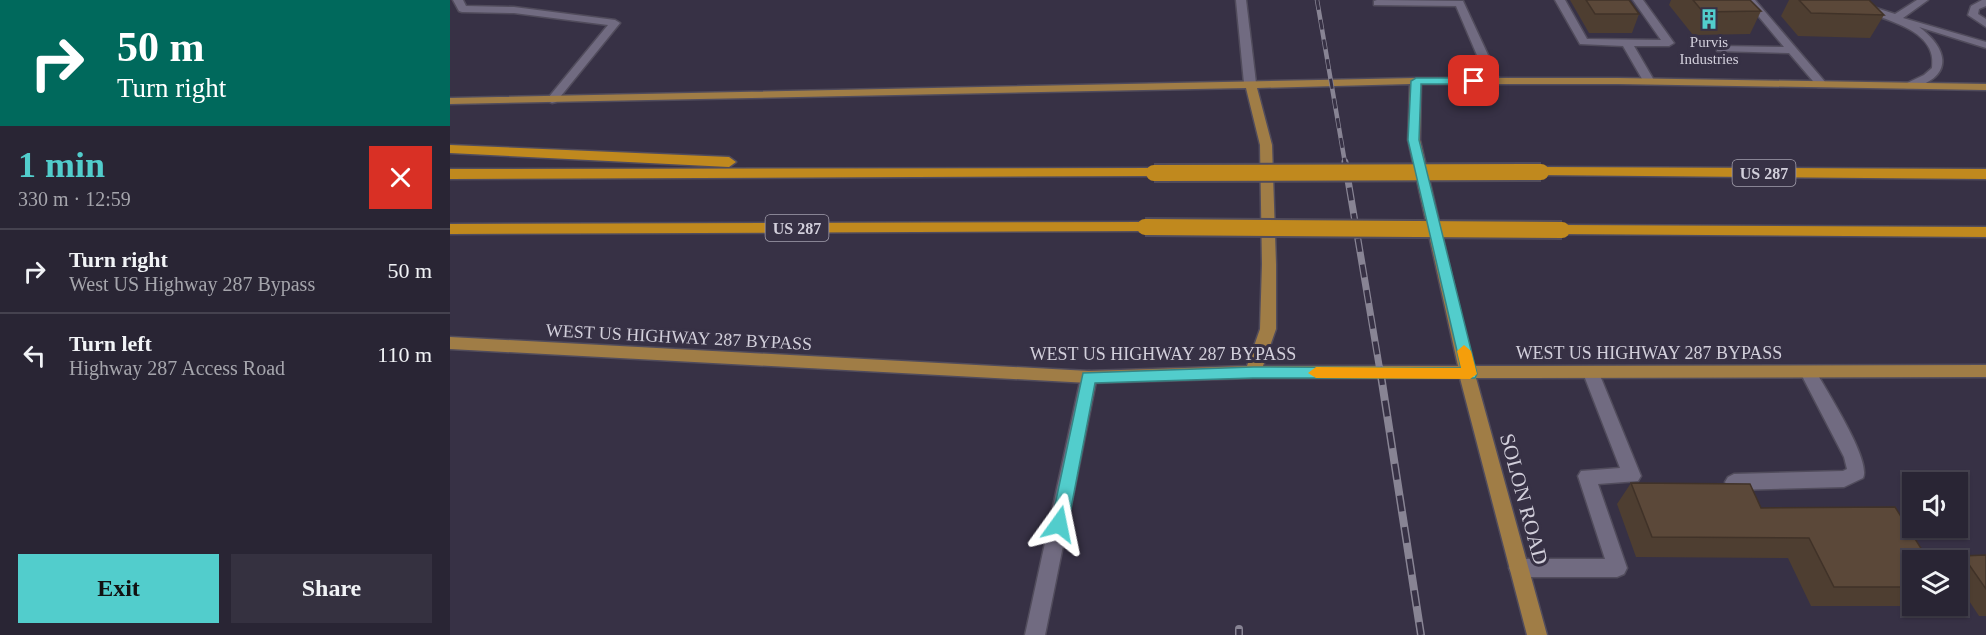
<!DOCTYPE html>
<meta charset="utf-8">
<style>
:root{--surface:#292534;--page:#353140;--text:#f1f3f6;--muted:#a5a5ac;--line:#45424f;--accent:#52cdcc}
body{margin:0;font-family:Georgia,serif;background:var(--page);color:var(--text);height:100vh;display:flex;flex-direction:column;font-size:22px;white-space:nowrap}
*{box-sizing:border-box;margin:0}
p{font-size:20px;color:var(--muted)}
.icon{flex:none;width:33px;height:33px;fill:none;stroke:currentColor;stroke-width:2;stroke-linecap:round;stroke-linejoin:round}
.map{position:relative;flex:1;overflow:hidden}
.details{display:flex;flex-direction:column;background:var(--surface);width:450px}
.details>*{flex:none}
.top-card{background:#00695c;color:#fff;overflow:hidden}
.tools{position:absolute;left:1452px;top:472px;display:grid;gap:12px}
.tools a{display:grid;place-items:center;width:66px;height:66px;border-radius:0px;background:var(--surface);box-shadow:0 2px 4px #0004,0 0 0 2px var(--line);font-size:30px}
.pin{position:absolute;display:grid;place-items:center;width:51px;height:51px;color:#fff;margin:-26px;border-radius:12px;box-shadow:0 3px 9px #0006}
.me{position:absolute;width:66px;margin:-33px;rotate:12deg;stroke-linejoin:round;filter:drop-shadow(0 0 4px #0008)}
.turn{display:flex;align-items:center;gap:21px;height:126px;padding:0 18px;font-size:27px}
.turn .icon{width:78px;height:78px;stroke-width:2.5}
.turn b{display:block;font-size:42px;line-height:51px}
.round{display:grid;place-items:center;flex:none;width:63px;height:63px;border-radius:0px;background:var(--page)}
.overview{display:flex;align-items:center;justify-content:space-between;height:102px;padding:0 18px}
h1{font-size:36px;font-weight:600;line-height:45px;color:var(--accent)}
.primary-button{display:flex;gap:12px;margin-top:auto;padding:12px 18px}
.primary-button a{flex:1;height:69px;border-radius:0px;background:var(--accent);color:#111;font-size:24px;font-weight:600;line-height:69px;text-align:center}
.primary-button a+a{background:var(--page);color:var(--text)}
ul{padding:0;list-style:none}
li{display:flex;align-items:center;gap:18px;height:84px;padding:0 18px;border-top:2px solid var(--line)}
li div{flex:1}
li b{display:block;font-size:22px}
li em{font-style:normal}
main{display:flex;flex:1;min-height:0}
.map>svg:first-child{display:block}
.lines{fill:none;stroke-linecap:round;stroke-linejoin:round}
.minor-casing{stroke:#514c5c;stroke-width:3}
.major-casing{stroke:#514c5c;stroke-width:3}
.highway-casing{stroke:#514c5c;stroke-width:3}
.minor{fill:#716b81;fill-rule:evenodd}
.major{fill:#a07d46;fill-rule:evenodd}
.highway{fill:#c0891e;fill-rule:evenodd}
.rail-far2-casing{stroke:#888494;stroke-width:4.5}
.rail-far1-casing{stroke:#888494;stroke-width:7}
.rail-casing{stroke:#888494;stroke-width:8}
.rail-far2{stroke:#373145;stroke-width:3;stroke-dasharray:10;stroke-linecap:butt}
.rail-far1{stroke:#373145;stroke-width:4.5;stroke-dasharray:13;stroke-linecap:butt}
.rail{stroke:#373145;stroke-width:5;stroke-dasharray:16;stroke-linecap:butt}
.highway-bridge-casing{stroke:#514c5c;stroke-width:20;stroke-linecap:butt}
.highway-bridge{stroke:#c0891e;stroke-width:16}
.wall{fill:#4e3e31}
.building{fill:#5b4839;stroke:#403228;stroke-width:1.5}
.route{fill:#52cdcc;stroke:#358585;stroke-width:1.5}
.slow{fill:#f59e0b}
.labels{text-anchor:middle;stroke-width:6;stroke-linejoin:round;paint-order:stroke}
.far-poi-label{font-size:15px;fill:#d2cfdb;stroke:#373145}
.shield{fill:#373145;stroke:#a4a0ae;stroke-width:1.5}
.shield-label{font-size:16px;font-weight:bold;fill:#d2cfdb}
.street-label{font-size:18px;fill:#d2cfdb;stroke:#373145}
.near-street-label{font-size:21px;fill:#d2cfdb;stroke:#373145}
</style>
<main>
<section class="details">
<div class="top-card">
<div class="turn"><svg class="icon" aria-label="right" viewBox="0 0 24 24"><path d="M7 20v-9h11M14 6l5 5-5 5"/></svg><div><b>50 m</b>Turn right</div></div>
</div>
<div class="overview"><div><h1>1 min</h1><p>330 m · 12:59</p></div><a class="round" style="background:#d93025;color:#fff"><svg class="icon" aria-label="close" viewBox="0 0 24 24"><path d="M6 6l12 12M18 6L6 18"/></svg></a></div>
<ul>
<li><svg class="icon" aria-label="right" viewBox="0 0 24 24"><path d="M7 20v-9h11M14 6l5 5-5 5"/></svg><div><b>Turn right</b><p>West US Highway 287 Bypass</p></div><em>50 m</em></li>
<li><svg class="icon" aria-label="left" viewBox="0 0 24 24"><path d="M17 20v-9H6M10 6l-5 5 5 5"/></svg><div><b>Turn left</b><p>Highway 287 Access Road</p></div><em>110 m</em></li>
</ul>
<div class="primary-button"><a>Exit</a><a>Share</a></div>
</section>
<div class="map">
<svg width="1536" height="635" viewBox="0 0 1536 635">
<rect width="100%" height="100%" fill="#373145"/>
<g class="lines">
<g class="minor-casing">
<g id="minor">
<path d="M3 0H13L16 6 64 7 165 20 170 23 106 102 102 103 96 100 98 98 158 25 64 13 12 12 9 11Z"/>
<path d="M786 0H796L806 83 800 86 794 83Z"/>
<path d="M927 0 1013 1 1050 81 1044 84 1038 81 1006 6 924 5V1Z"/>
<path d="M1105 0H1115L1137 39 1211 40 1183 0H1193L1224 43 1219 46H1184L1205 82 1203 84H1195L1173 46 1130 44Z"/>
<path d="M1295 0H1305L1376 83V87H1368L1339 53 1267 51V47L1271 46 1334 47Z"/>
<path d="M1385 0H1401L1445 14 1467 0H1478L1453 18 1536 42V48L1469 27C1491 43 1506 69 1474 84 1467 87 1462 89 1455 88V84L1474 75 1482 68C1490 21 1407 16 1385 0Z"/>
<path d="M1532 0H1536V6L1529 9 1528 14 1536 19V27L1518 15 1521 6Z"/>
<path d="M1358 366 1364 368C1374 387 1422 460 1413 478L1394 487 1284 490 1278 487 1275 482 1278 477 1284 474 1393 471 1397 469 1394 457 1350 372 1352 368Z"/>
<path d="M1141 367 1147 369 1149 373 1191 476 1188 481 1148 484 1177 568 1174 574 1167 577H1069L1062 574 1059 568 1062 562 1069 559H1155L1128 476 1131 471 1170 468 1133 373 1135 369Z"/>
<path d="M639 371 645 373 647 377 595 635H575L631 377 633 373Z"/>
</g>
</g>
<g class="major-casing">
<path id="major" d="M966 78H1168L1536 84V90L1168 84H971L970 140 1023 366 1536 365V377L1026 378 1097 635H1077L1010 378H803L639 383 0 349V337L639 371 797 366 810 329 812 264 810 145 796 88 0 104V98ZM960 84 958 140 1008 366H813L826 329V264L822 145 807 88Z"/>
</g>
<g class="highway-casing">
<g id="highway">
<path d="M0 145 279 157 286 162 279 167 0 153Z"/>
<path d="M1091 167 1536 169V179L1086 175 1083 172 1086 169Z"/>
<path d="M704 168 712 173 709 176 0 179V169Z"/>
<path d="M695 222 703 227 701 231 0 234V224Z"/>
<path d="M1112 225 1536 227V237L1106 234 1104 230Z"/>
</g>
</g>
<use href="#minor" class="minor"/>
<use href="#major" class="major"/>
<use href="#highway" class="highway"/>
<g class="rail-far2-casing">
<path id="rail-far2" d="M867 0 895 163"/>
</g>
<g class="rail-far1-casing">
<path id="rail-far1" d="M895 162 930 371"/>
</g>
<g class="rail-casing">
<g id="rail">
<path d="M930 369 971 635"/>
<path d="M789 629V635"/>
</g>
</g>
<use href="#rail-far2" class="rail-far2"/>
<use href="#rail-far1" class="rail-far1"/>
<use href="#rail" class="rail"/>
<g class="highway-bridge-casing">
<g id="highway-bridge">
<path d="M704 173 1091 172"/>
<path d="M695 227 1112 230"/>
</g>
</g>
<use href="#highway-bridge" class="highway-bridge"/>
</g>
<g class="wall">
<path d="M1120 0H1179L1189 14 1182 33H1139Z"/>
<path d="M1221 0H1300L1311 11 1300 34 1243 35 1219 5Z"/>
<path d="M1339 0H1419L1434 15 1420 38 1348 36 1331 16Z"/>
<path d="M1181 483 1311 508 1462 561V606H1468H1361L1338 558 1186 557 1167 504Z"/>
<path d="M1536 555V616H1529L1508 584 1507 561 1513 556Z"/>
</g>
<g class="building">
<path d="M1136 0H1179L1189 14H1145Z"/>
<path d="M1243 0H1300L1311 11 1253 12Z"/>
<path d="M1349 0H1419L1434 15 1361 13Z"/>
<path d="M1181 483 1300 484 1311 508 1445 507 1479 561H1462V587H1384L1359 538 1202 537Z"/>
<path d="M1536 555V589L1513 556Z"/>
</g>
<path class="route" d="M966 78H1024L1029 81 1024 84H971L969 140 1027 374 1025 378H803L645 383 618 524 615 529 609 531 603 529 601 524 633 373 803 367 1011 368 958 140 961 81Z"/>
<path class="slow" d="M1014 345 1021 351 1027 374 1020 379 866 378 858 373 866 367 1011 368 1007 351Z"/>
<defs>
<g id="building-bare" transform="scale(1.62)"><path d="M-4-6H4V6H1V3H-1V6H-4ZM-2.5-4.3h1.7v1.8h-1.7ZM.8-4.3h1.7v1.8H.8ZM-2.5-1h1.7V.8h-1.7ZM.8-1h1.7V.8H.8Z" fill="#52cdcc" stroke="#373145" stroke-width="2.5" paint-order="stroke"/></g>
</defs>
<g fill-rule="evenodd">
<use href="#building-bare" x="1259" y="19"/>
</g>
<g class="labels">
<g class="far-poi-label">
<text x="1259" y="47">Purvis<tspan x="1259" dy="17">Industries</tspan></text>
</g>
<g class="shield">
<rect x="1282.5" y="160" width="63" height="26" rx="4.5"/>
<rect x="315.5" y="215" width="63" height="26" rx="4.5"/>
</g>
<g class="shield-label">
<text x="1314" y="179">US 287</text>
<text x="347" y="234">US 287</text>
</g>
<g class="street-label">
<text transform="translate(229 337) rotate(3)" y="6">WEST US HIGHWAY 287 BYPASS</text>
<text x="1199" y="359">WEST US HIGHWAY 287 BYPASS</text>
<text x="713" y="360">WEST US HIGHWAY 287 BYPASS</text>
</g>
<g class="near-street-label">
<text transform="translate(1074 499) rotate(75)" y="7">SOLON ROAD</text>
</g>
</g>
</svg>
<div class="tools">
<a><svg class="icon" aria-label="sound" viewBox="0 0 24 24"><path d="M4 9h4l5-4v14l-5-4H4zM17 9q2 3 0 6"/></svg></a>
<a><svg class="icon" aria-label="layers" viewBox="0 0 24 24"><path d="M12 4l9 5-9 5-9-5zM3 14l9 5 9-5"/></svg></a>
</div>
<div class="pin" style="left:1024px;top:81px;background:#d93025"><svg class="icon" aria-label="arrive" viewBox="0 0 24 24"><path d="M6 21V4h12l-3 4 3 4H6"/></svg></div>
<svg class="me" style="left:609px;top:524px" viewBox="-20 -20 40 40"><path d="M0-17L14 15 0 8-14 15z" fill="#52cdcc" stroke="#fff" stroke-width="4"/></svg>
</div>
</main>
